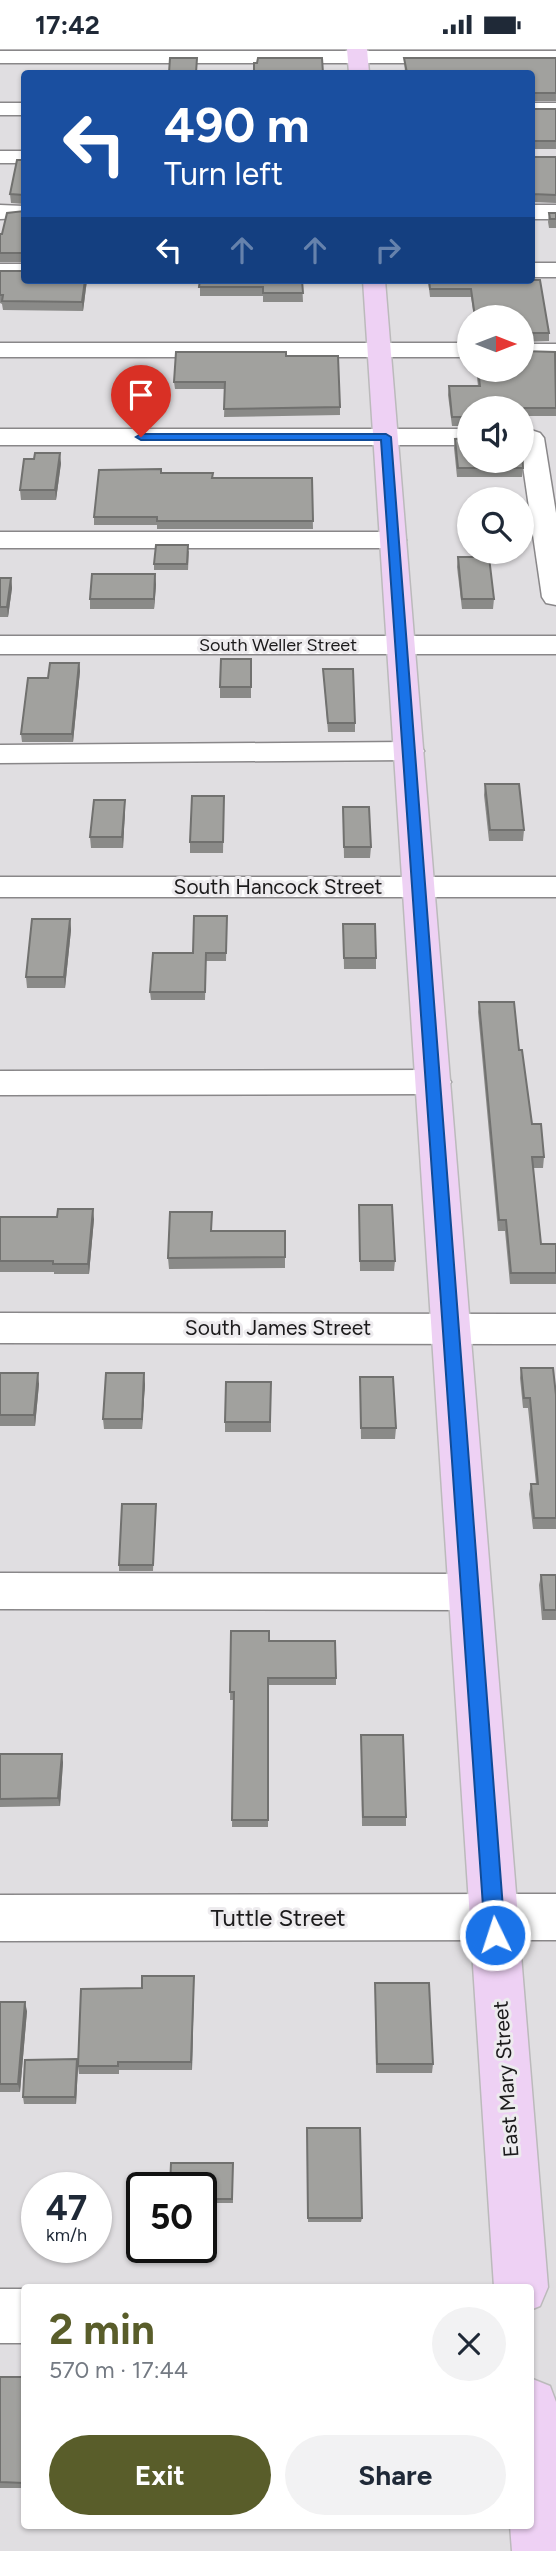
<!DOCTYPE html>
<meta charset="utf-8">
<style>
:root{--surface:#fff;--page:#f2f2f3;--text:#1f2937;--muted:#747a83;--accent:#595d2a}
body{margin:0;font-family:Figtree,sans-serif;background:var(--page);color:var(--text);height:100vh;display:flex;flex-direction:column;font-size:26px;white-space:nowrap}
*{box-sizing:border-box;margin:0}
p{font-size:23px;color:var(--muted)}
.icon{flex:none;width:38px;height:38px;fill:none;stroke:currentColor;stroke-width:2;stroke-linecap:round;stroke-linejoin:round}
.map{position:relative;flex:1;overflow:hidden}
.drawer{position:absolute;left:21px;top:2235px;width:513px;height:245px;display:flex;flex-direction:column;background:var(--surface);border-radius:7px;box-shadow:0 2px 5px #0004}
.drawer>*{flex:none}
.hud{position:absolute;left:21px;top:21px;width:514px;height:214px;border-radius:7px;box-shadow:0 2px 5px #0004;background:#1a4fa0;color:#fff;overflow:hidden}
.needle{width:46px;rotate:90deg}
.controls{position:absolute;left:457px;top:256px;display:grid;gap:14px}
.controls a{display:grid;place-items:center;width:77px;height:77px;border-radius:50%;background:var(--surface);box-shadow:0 2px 5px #0004;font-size:35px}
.speed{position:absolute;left:21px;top:2123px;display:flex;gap:14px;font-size:35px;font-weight:700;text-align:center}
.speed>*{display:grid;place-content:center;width:91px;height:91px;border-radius:50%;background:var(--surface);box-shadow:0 2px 5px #0004;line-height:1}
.speed small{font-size:18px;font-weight:400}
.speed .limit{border:4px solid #111;border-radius:10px;background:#fff;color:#111}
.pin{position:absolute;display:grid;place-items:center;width:60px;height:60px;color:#fff;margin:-72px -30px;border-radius:50% 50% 50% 0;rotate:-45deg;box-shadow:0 0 7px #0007}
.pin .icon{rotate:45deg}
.me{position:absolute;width:77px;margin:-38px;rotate:356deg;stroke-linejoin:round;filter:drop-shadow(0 0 5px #0008)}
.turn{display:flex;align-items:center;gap:24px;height:147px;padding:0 28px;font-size:32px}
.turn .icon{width:91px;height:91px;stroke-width:2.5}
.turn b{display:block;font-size:49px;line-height:60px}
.lanes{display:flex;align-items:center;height:66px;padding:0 28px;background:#0003;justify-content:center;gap:35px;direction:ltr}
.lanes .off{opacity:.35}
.round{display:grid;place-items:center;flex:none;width:74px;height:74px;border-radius:37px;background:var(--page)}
.summary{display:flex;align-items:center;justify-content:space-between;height:119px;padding:0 28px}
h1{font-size:42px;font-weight:700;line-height:52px;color:var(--accent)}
.action{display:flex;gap:14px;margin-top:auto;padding:14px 28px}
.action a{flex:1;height:80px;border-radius:42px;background:var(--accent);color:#fff;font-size:28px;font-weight:700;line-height:80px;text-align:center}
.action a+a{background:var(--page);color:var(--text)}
.status{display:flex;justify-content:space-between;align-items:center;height:49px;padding:0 35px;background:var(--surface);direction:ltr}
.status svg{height:19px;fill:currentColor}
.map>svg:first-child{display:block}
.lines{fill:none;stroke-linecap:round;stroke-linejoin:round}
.minor-casing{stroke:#898789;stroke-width:3}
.major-casing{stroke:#bbbabb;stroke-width:3}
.minor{fill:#fff;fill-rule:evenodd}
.major{fill:#eed1f4;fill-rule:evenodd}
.wall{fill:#8a8a88}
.shaded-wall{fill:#71716f}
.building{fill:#a1a19e;stroke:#71716f;stroke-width:2}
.route{fill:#1a73e8;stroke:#114b97;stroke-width:2}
.labels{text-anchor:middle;stroke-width:6;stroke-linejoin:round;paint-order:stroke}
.far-street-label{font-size:18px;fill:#1b1a1b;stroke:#edebee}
.street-label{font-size:21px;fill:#1b1a1b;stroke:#edebee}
.near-street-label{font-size:24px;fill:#1b1a1b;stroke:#edebee}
</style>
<div class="status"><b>17:42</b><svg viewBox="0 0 49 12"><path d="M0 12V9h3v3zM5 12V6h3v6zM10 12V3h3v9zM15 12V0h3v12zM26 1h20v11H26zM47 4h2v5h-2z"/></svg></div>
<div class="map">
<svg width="556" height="2502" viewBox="0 0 556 2502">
<rect width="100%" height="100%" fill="#e0dee1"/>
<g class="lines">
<g class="minor-casing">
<g id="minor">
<rect x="0" y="2" width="556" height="12"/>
<rect x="0" y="54" width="24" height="12"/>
<rect x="532" y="54" width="24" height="12"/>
<rect x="0" y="102" width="24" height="12"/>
<path d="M0 156 24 157V169L0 170Z"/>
<rect x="532" y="156" width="24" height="14"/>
<rect x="532" y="214" width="24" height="14"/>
<rect x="0" y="215" width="24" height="14"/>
<rect x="0" y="294" width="469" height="14"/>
<rect x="522" y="295" width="34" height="14"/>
<rect x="0" y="380" width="469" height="16"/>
<path d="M531 381 540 384 544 389 556 464V556L546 554 542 548 522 410V384Z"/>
<path d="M0 483H393L402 485 406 491 402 497 393 499H0Z"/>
<rect x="0" y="587" width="556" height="18"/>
<path d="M409 693 420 696 424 702 420 708 409 711 0 714V696Z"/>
<rect x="0" y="828" width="556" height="20"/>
<path d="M433 1021 445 1024 451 1033 445 1042 433 1045 0 1046V1022Z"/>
<path d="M0 1264 556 1265V1295L0 1294Z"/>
<path d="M0 1524 470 1525 485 1530 491 1543 485 1556 470 1561 0 1560Z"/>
<path d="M556 1845V1891L0 1892V1846Z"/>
<rect x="0" y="2240" width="24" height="54"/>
</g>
</g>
<g class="major-casing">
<g id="major">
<path d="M347 0H367L369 24H349Z"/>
<path d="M363 231H385L548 2238 540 2257 530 2261V2238H494Z"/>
<path d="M530 2329 550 2337 556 2353V2502H512L510 2476H530Z"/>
</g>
</g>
<use href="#minor" class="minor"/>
<use href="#major" class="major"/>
</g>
<g class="wall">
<path d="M404 9H556V52H532V24H405Z"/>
<rect x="532" y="60" width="24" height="40"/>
<path d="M532 108H556V154L532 153Z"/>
<path d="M24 111V155L11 154 10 145Z"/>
<path d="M24 162V213H0V185H2Z"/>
<path d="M549 164H556V179H549L548 173Z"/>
<path d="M0 222 24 231H87L83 262 3 261 2 255 0 254Z"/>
<path d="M200 231H302L303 253H263V247H200Z"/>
<path d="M428 231H540L549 284V292L522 293V268H474L471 248H430Z"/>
<path d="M556 306V367H522V359H469V377H452L448 346 449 337H478L476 320H522Z"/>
<path d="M286 307 340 358V366L224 368 225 340H175L174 333Z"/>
<path d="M455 390 523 419 522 428H457L454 399Z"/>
<path d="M61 414 56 451H21L20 441Z"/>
<path d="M161 424 212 429H312L313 480H157V476H94V468Z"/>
<path d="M189 502 188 521H154V515Z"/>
<path d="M458 508 494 550 493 560H462L457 518Z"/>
<path d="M0 529H11L12 539 8 568H0Z"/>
<path d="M156 535 154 560H90V550Z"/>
<path d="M251 610V649H220V638Z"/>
<path d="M79 614 80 622 73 693H22L21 685Z"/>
<path d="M323 620 355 674V683H328Z"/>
<path d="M485 735 524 781 523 792H489L484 746Z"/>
<path d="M224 747 223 804H190V793Z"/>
<path d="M125 751V762L123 799H91L90 788Z"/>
<path d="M343 758 371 798 370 809H344Z"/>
<path d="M227 867 226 912H206L205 951H151L150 943 193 904Z"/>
<path d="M70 870 71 881 65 939H27L26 928Z"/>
<path d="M343 875 376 909V920H344Z"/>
<path d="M479 953 519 1001 532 1075 544 1108 543 1119H533L541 1195H556V1235H510L505 1182H498L478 963Z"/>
<path d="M359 1156 395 1212 394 1222H360Z"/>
<path d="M0 1168 94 1170 89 1225H54V1223H0Z"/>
<path d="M285 1182V1219L169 1220 168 1209Z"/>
<path d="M521 1319 556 1346V1480H533L529 1445 531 1435H536L528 1359H523L520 1329Z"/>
<path d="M0 1324 39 1335 35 1377H0Z"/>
<path d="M360 1328 396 1379 395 1390H361Z"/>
<path d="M271 1333V1383H225V1373Z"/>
<path d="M145 1335 142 1380H104L103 1370Z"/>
<path d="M156 1455 153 1522H119V1516Z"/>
<path d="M541 1526H556V1571H542L539 1536Z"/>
<path d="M231 1582 269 1592 336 1629V1636H269L268 1778H232L234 1651H230Z"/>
<path d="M361 1686 406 1768V1777H362Z"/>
<path d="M0 1705 63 1713 60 1757 0 1758Z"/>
<path d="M194 1927 192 2021H119V2025H79L78 2018 76 2055H24L23 2048 77 2010 78 2017 142 1939Z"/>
<path d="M375 1934 433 2015 432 2024H376Z"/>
<path d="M0 1953 27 1962 20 2043H0Z"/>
<path d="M307 2079 362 2169 361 2173H308Z"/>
<path d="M233 2114V2154H201V2138Z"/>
<rect x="0" y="2328" width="24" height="111"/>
</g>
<g class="shaded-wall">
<path d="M85 231H87L83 262 82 253Z"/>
<path d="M60 404 61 414 56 451 55 441Z"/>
<path d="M155 525 156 535 154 560V550Z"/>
<path d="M11 529 12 539 8 568 7 558Z"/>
<path d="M79 614 80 622 73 693 72 685Z"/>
<path d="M125 751V762L123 799 122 788Z"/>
<path d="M70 870 71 881 65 939 64 928Z"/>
<path d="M93 1160 94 1170 89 1225 88 1215Z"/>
<path d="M38 1324 39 1335 35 1377 34 1366Z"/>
<path d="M144 1324 145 1335 142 1380V1370Z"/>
<path d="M62 1705 63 1713 60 1757 58 1749Z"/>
<path d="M194 1927V1935L192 2021 191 2013Z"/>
<path d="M25 1953 27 1962 20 2043 18 2035Z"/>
<path d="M77 2010 78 2018 76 2055 75 2048Z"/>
</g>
<g class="building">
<path d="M170 9H197L196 24H169Z"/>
<path d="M258 9H322L323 24H254V14H257Z"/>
<path d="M404 9H556V44H532V24H407Z"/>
<rect x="532" y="60" width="24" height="32"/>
<path d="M532 108H556V146L533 145 532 146Z"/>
<path d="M17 111H24V146L10 145Z"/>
<path d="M24 162V204H0V185H2L7 164Z"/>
<path d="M549 164H556V170H550Z"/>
<path d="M0 222H24V231H85L82 253 2 252 3 246H0Z"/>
<path d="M200 231H302L303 244H263V238H199Z"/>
<path d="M429 231H540L549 284H522V268H475L471 240H430Z"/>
<path d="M522 302 555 303 556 359H469V368H452L449 337H480L478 320H522Z"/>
<path d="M176 303H286V307H338L340 358 224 360 225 333H174Z"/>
<path d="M469 389V411H522V392L523 419H458L455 390Z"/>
<path d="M35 404H60L55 441H20L24 410H34Z"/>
<path d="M161 420V424H213L212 429H312L313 472H157V468H94L99 421Z"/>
<path d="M156 496H188L187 515H154Z"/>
<path d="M458 508H489L494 550H462Z"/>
<path d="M92 525H155L154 550H90Z"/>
<path d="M0 529H11L7 558H0Z"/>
<path d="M221 610H251V638H220Z"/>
<path d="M50 614H79L72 685H21L28 629H48Z"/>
<path d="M323 620H353L355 674H328Z"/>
<path d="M485 735H519L524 781H490Z"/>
<path d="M192 747H224L223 793H190Z"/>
<path d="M94 751H125L122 788H90Z"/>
<path d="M343 758H369L371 798H344Z"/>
<path d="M194 867H227L226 904H206L205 943H150L153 904H193Z"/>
<path d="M32 870H70L64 928H26Z"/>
<path d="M343 875H375L376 909H344Z"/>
<path d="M479 953H514L519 1001H522L532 1075H541L544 1108H532L541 1195H556V1224H511L506 1171H499Z"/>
<path d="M359 1156H392L395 1212H360Z"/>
<path d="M58 1160H93L88 1215H53V1212H0V1168H57Z"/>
<path d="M170 1163H212L211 1182H285V1208L168 1209Z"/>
<path d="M521 1319H553L556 1346V1469H534L531 1435H538L530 1349H524Z"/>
<path d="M0 1324H38L34 1366H0Z"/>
<path d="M106 1324H144L142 1370H103Z"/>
<path d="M360 1328H393L396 1379H361Z"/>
<path d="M226 1333H271L270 1373H225Z"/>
<path d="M122 1455H156L153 1516H119Z"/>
<path d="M541 1526H556V1561H544Z"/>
<path d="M231 1582H269V1592H335L336 1629H268V1771H232L234 1643H230Z"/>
<path d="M361 1686H403L406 1768H363Z"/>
<path d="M0 1705H62L58 1749 0 1750Z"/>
<path d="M142 1927H194L191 2013H118V2017H78L81 1940 142 1939Z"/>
<path d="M375 1934H429L433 2015H377Z"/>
<path d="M0 1953H25L18 2035H0Z"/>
<path d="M77 2010 75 2048H23L25 2011Z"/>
<path d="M307 2079H360L362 2169H308Z"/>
<path d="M171 2114H233L232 2150H201V2138H170Z"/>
<path d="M0 2328H24V2434L0 2433Z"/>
</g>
<path class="route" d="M386 385 391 388 505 1886 502 1892 495 1895 488 1892 485 1886 381 391H141L136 388 141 385Z"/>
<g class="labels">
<g class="far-street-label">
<text x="278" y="602">South Weller Street</text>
</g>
<g class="street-label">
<text x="278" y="845">South Hancock Street</text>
<text x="278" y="1286">South James Street</text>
<text transform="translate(506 2030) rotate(-94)" y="7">East Mary Street</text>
</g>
<g class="near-street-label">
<text x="278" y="1877">Tuttle Street</text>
</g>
</g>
</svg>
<div class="controls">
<a><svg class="needle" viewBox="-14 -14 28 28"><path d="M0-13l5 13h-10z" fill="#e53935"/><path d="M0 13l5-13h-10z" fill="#747a83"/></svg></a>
<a><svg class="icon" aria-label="sound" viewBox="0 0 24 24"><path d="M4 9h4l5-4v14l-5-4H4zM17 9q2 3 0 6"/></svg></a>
<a><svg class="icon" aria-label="search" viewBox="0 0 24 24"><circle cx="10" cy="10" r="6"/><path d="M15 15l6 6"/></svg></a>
</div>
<div class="speed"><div>47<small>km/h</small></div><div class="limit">50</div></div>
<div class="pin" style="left:141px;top:388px;background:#d93025"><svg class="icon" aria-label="arrive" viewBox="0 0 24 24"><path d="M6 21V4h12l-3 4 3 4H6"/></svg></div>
<svg class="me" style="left:495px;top:1886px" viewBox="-20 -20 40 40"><circle r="17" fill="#1a73e8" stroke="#fff" stroke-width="3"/><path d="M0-11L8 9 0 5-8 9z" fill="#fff"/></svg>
<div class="hud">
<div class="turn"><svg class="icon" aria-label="left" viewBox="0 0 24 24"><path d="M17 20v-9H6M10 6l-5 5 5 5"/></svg><div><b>490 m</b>Turn left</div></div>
<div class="lanes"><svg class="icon" aria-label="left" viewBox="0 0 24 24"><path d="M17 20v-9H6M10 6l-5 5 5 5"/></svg><svg class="icon off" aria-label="ahead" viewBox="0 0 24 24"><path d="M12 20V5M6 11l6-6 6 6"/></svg><svg class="icon off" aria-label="ahead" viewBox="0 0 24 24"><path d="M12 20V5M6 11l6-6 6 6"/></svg><svg class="icon off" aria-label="right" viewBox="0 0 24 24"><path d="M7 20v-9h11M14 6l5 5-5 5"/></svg></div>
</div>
<section class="drawer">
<div class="summary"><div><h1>2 min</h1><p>570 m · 17:44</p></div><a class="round"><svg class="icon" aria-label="close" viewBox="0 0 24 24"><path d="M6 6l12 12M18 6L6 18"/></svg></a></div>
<div class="action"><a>Exit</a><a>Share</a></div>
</section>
</div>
